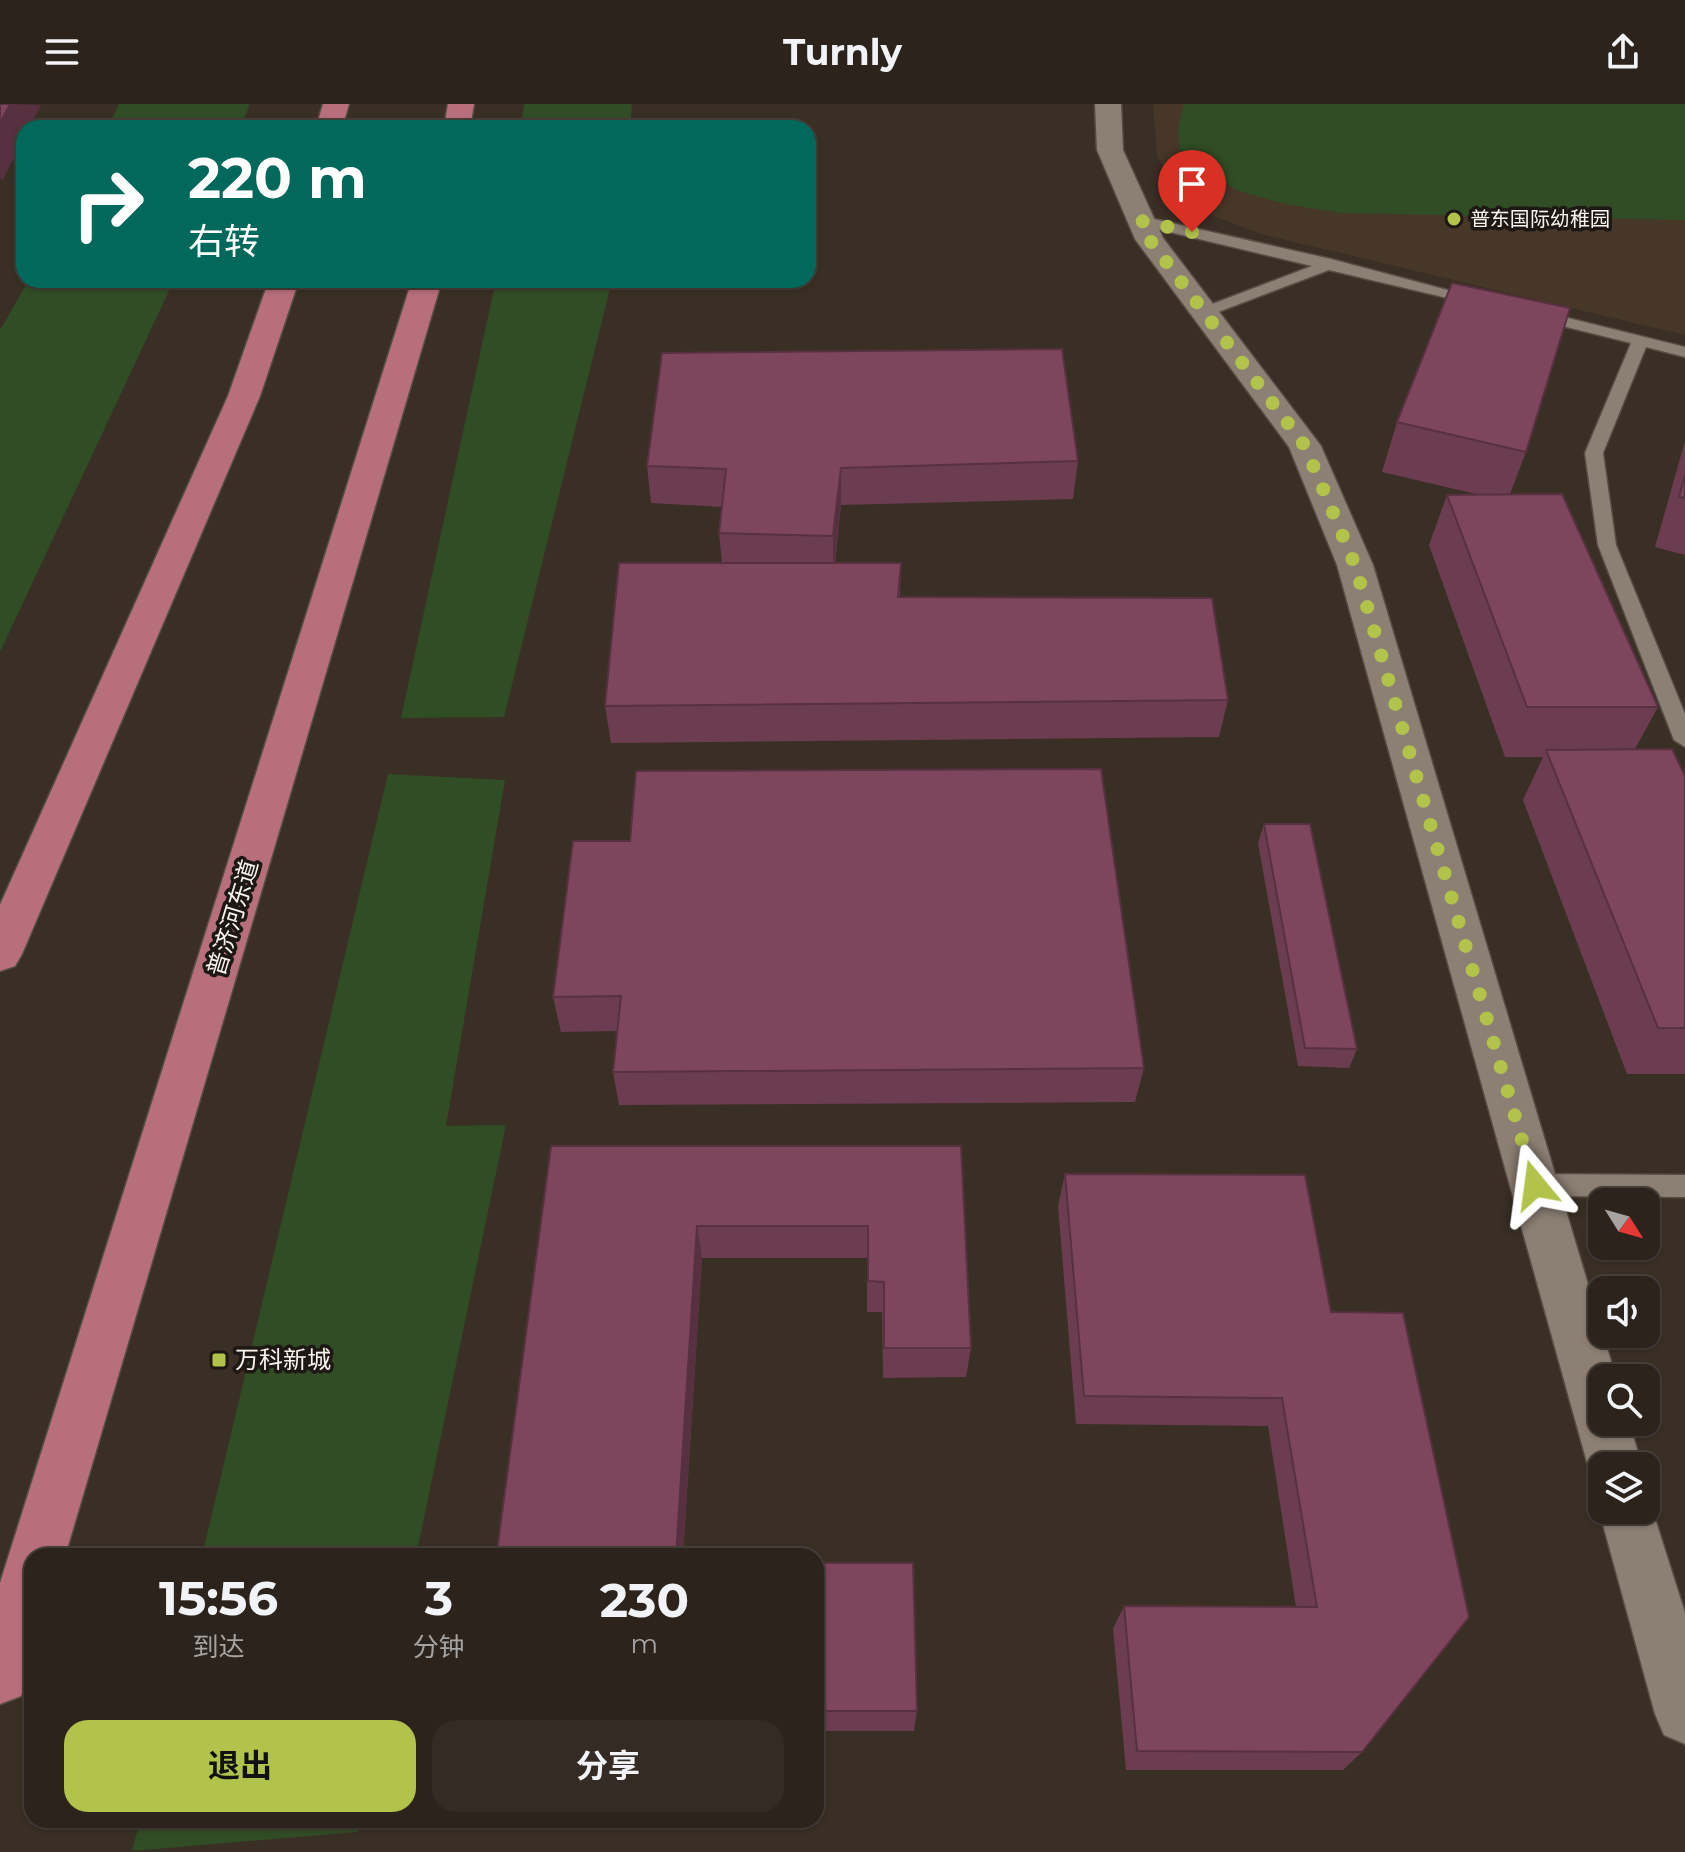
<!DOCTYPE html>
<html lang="zh">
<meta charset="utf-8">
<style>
:root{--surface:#2c231c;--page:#342b25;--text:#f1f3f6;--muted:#a6a4a3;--line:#48403b;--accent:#b2c34c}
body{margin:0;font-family:Montserrat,"Noto Sans SC",sans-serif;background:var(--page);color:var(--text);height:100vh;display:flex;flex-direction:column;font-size:30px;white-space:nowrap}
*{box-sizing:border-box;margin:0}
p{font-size:26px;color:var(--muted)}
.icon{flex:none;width:44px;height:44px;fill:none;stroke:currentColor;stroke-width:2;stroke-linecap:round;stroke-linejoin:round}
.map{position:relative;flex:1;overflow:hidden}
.details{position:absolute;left:24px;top:1444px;width:800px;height:280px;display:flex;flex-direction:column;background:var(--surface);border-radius:24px;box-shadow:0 2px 6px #0004,0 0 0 2px var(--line)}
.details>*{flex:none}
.banner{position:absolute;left:16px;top:16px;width:800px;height:168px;border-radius:24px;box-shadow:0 2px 6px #0004,0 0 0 2px var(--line);background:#00695c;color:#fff;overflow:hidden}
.needle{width:52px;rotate:127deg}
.tools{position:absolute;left:1588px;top:1084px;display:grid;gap:16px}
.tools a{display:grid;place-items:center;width:72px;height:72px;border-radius:16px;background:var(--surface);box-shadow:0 2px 6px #0004,0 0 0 2px var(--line);font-size:40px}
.pin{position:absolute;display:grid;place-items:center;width:68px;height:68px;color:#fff;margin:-82px -34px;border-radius:50% 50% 50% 0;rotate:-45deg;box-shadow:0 0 8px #0007}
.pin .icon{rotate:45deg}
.me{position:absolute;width:88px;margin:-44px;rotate:344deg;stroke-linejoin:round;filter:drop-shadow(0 0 6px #0008)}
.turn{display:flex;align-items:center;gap:28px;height:168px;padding:0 40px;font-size:36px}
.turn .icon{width:104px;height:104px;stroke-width:2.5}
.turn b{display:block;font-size:56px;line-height:68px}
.eta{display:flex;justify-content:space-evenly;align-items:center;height:136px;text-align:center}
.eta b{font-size:48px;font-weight:700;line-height:56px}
.primary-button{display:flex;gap:16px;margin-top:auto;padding:16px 40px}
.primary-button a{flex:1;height:92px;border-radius:24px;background:var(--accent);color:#111;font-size:32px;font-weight:700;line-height:92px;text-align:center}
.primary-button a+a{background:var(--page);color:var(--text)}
header{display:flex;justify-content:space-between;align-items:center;height:104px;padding:0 40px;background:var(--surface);font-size:36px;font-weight:700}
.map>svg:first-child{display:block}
.built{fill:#473728}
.green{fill:#314d26}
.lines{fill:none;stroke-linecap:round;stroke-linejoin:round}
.service-casing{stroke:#554c43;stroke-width:3}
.minor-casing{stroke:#554c43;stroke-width:3}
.primary-casing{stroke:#554c43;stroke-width:3}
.service{fill:#8c7f74;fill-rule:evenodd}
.minor{fill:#8c7f74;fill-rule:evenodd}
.primary{fill:#b76f7c;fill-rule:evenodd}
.wall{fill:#6c3c50}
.shaded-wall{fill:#583141}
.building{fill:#7e465d;stroke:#583141;stroke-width:2}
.route{stroke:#b2c34c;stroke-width:14;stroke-dasharray:0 25.2}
.poi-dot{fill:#b2c34c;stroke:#1d1814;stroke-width:3}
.labels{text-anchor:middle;stroke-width:7;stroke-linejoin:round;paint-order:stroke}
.far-poi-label{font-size:20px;fill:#faf3ec;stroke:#1d1814;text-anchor:start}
.street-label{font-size:24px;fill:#faf3ec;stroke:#1d1814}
.poi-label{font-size:24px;fill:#faf3ec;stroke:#1d1814;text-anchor:start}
</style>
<header><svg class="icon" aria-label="menu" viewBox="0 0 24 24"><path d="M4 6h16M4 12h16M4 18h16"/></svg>Turnly<svg class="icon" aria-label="share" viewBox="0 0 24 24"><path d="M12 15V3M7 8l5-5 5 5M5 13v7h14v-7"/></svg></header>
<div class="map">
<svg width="1685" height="1748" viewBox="0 0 1685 1748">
<rect width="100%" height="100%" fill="#3a2f25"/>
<path class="built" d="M1153 0H1685V231L1261 130 1185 101 1157 52Z"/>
<g class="green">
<path d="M119 0H250L240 24H108Z"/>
<path d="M524 0H632L630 24H521Z"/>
<path d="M1184 0H1685V116L1342 109 1285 100 1239 87 1201 66 1180 45 1178 25Z"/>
<path d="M29 176H174L0 548V226Z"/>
<path d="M496 176H612L504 613 401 614Z"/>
<path d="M388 670 505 676 446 1022 506 1021 416 1452H202Z"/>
<path d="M140 1716H360L358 1728 132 1747Z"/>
</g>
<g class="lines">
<g class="service-casing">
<g id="service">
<path d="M1141 112 1331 155 1485 196 1477 201 1329 166 1205 213 1199 211V205L1312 162 1136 120 1133 117Z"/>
<path d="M1536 206 1685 243V253L1646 243 1603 349 1616 441 1685 610V643L1674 636 1598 441 1585 349 1631 239 1530 214 1528 211Z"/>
<path d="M1535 1070 1685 1071V1093L1535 1092 1526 1089 1522 1081 1526 1073Z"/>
</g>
</g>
<g class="minor-casing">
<g id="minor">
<path d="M1095 0H1121L1123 46 1163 134 1321 342 1373 461 1616 1274H1602V1318H1629L1642 1362H1602V1383L1596 1381 1588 1362 1337 461 1289 343 1135 135 1097 46Z"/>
<path d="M1646 1386 1685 1509V1640L1664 1631 1655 1610 1599 1406 1602 1400V1406H1646Z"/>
</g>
</g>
<g class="primary-casing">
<g id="primary">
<path d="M323 0H349L342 24H316Z"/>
<path d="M448 0H474L470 24H444Z"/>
<path d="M269 176H299L260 292 22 850 15 862 0 867V801L228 292Z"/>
<path d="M412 176H442L65 1452H32V1562L21 1592 0 1600V1479Z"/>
</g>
</g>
<use href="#service" class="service"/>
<use href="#minor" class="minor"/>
<use href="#primary" class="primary"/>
</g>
<g class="wall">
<path d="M1397 318 1526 348 1510 390 1658 603 1635 645 1685 672V970H1627L1523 696 1543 653H1505L1429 441 1447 391 1476 390 1382 368Z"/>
<path d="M1685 337V451L1655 443Z"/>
<path d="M1078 357 1073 395 841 401 835 459H901L900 493 1228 596 1219 633 611 639 605 602 722 459 719 429 722 403 651 399 647 362Z"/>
<path d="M1264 720 1357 945 1349 964 1298 962 1258 739Z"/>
<path d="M630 737 1144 964 1135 998 619 1001 613 968 617 927 561 928 553 893Z"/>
<path d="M551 1042H961L971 1244 966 1273 883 1274 882 1208H867V1154H702L683 1452H500L497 1447Z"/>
<path d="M1065 1070 1305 1071 1362 1648 1343 1666H1126L1113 1525 1124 1502 1296 1503 1268 1322 1076 1320 1058 1102Z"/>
<path d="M816 1459 917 1607 914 1627H816Z"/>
</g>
<g class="shaded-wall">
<path d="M10 0 41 1 29 24H24V34L2 77 0 71V19Z"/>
<path d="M841 364V401L833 469V432Z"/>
<path d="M697 1122 702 1154 683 1452H676Z"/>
</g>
<g class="building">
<path d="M0 0H10L0 19Z"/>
<path d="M1452 179 1570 204 1526 348 1397 318Z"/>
<path d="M1062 245 1078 357 841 364 833 432 719 429 726 365 647 362 662 249Z"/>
<path d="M1685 371V394L1679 393Z"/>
<path d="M1562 390 1658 603H1527L1447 391Z"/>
<path d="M619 459H901L898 493 1212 494 1228 596 605 602Z"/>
<path d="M1672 645 1685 672V924H1658L1546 646Z"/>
<path d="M1101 665 1144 964 613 968 621 892 553 893 573 737H630L636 667Z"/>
<path d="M1264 720H1310L1357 945 1305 944Z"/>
<path d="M551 1042H961L971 1244H884V1178L868 1177V1122H697L676 1452H515V1447H497Z"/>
<path d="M1065 1070 1305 1071 1331 1208 1403 1209 1469 1513 1362 1648 1137 1647 1124 1502 1317 1503 1282 1294 1084 1292Z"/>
<path d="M816 1459H913L917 1607H816Z"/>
</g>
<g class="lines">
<path class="route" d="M1192 128 1141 117 1149 135 1305 342 1355 461 1535 1081"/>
</g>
<g class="poi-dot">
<circle cx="1454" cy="115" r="8"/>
<rect x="211" y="1248" width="16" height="16" rx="4"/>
</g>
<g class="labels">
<g class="far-poi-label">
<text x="1470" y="122">普东国际幼稚园</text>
</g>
<g class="street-label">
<text transform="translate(233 814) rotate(-73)" y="8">普济河东道</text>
</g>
<g class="poi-label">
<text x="235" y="1264">万科新城</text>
</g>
</g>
</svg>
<div class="tools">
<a><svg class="needle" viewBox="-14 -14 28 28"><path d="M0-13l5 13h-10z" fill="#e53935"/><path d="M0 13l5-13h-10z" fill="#a6a4a3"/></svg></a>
<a><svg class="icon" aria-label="sound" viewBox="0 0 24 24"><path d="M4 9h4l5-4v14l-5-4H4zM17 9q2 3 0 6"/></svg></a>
<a><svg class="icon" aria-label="search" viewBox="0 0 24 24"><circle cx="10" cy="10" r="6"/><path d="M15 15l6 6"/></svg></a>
<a><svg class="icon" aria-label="layers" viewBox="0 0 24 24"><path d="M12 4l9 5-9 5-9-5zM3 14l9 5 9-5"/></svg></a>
</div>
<div class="pin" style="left:1192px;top:128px;background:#d93025"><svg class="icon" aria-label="arrive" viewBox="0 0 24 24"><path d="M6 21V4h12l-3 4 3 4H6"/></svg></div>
<svg class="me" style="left:1535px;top:1081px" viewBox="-20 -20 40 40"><path d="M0-17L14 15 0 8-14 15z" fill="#b2c34c" stroke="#fff" stroke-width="4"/></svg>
<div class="banner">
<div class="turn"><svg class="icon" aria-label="right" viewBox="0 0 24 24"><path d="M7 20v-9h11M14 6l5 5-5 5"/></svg><div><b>220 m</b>右转</div></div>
</div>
<section class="details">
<div class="eta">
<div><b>15:56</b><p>到达</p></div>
<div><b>3</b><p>分钟</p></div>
<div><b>230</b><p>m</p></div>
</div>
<div class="primary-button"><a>退出</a><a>分享</a></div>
</section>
</div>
